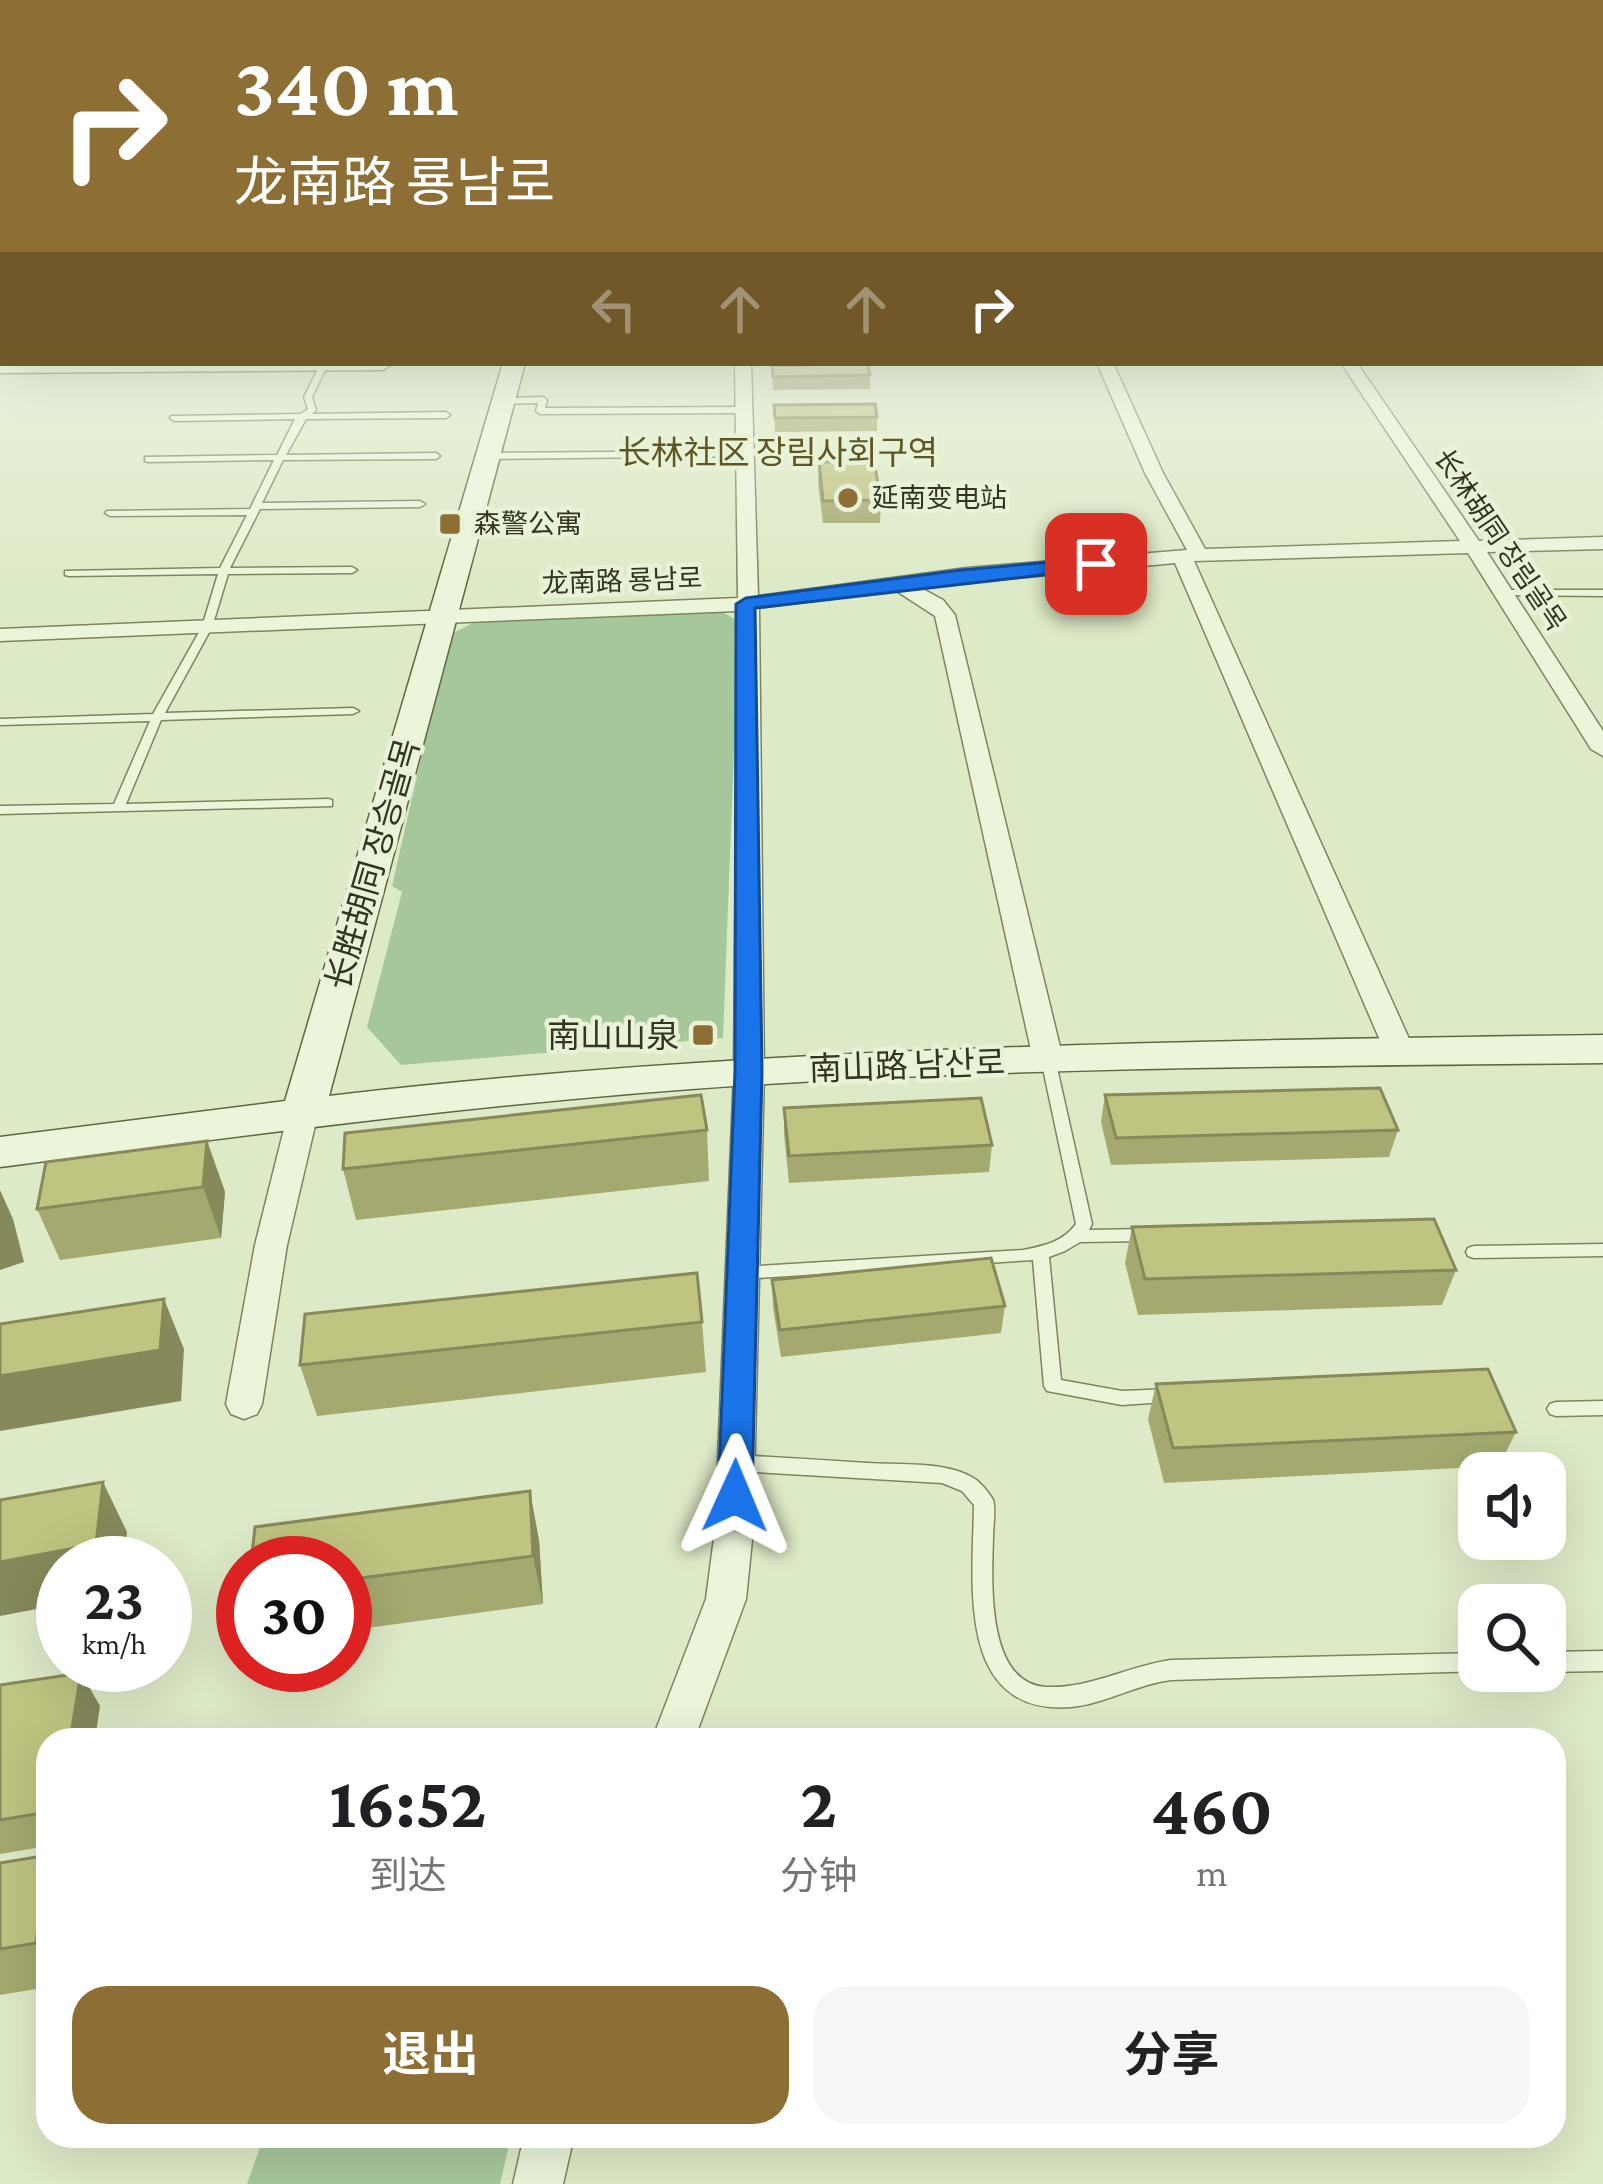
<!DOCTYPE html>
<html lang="zh">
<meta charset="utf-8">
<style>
:root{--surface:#fff;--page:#f6f6f6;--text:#202124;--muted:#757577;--accent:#8d6e34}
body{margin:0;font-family:"Crimson Pro","Noto Sans SC","Noto Sans KR",serif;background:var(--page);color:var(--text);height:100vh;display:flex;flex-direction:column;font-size:45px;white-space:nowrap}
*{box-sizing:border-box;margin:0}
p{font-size:39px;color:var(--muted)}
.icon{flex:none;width:66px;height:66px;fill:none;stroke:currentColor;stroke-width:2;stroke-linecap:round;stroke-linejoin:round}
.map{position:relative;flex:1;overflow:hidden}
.side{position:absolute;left:36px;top:1728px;width:1530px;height:420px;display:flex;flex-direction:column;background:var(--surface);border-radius:36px;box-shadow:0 12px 48px #0002}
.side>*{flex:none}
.hud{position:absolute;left:0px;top:0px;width:1605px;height:366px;box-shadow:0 12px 48px #0002;background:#8d6e34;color:#fff;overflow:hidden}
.controls{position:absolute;left:1458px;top:1452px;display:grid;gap:24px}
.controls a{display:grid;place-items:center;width:108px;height:108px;border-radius:24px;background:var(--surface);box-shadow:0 12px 48px #0002;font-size:60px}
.speed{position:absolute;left:36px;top:1536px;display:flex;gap:24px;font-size:60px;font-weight:700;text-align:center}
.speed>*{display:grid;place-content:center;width:156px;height:156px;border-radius:50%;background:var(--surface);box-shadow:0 12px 48px #0002;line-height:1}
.speed small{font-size:30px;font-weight:400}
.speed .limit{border:18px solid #d22;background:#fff;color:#111}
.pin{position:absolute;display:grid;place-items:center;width:102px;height:102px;color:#fff;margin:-51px;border-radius:24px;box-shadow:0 6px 18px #0006}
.me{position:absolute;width:132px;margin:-66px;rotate:1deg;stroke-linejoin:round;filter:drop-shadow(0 0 9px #0008)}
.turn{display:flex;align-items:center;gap:42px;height:252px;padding:0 36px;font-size:54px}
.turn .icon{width:156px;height:156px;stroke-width:2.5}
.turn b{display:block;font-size:84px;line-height:102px}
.lanes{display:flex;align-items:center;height:114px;padding:0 36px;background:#0003;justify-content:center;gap:60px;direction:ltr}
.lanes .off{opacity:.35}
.eta{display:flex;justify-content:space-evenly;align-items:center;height:204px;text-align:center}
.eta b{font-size:72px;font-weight:700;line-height:84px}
.primary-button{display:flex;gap:24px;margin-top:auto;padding:24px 36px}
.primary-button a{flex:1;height:138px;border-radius:36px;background:var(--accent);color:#fff;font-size:48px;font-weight:700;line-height:138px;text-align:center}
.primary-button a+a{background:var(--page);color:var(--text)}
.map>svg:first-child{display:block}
.green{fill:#a6c79c}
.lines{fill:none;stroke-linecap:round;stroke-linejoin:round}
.lane-casing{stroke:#7d845e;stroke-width:3}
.street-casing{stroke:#7d845e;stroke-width:3}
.secondary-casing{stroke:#606641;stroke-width:3}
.lane{fill:#ebf5da;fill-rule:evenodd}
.street{fill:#ebf5da;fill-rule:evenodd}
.secondary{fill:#ebf5da;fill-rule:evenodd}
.wall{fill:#a4a96f}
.shaded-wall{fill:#86895a}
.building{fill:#bfc481;stroke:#86895a;stroke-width:3}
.route{fill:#1a73e8;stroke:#114b97;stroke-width:3}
.poi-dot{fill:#8d6e34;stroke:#e8f2d6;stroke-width:4.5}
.labels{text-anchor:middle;stroke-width:9;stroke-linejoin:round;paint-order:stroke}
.far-poi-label{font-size:27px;fill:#323620;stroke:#e8f2d6;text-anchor:start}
.far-street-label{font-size:27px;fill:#323620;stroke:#e8f2d6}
.far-quarter-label{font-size:33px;fill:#5e5624;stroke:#e8f2d6}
.street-label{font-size:33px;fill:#323620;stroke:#e8f2d6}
.poi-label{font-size:33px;fill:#323620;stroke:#e8f2d6;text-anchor:end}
</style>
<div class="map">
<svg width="1603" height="2184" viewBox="0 0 1603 2184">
<rect width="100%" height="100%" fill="#ddeac7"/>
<g class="green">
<path d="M718 610 739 621 723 1038 401 1065 367 1027 402 892 392 886 449 635 481 619Z"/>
<path d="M264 2136H511L500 2184H247Z"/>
</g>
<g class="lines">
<g class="lane-casing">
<g id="lane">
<rect x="1602" y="301" width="1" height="4"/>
<path d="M321 363 328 364 312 397 316 410 312 414 446 412 450 415 446 418 306 419 286 455 436 453 440 456 436 459 283 460 262 503 420 501 425 504 420 507 260 509 230 568 352 567 357 570 352 573 228 574 212 627 165 713 353 708 359 711 353 714 161 720 126 804 328 799 332 800V806L0 814V806L114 804 150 721 0 725V719L153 714 202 627 218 574 69 576 65 575V571L220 568 247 515 110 516 105 513 107 511 250 509 274 460 148 462 145 461V457L277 455 295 419 174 421 170 418 171 416 301 414 308 409 304 397Z"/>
<path d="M543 397 547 400 545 408 745 407 749 410 745 413 540 414 536 411 538 403 503 404 499 401 503 398Z"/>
<path d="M748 451 751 452V456L487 459 483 456 487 453Z"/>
<path d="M1505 590H1603V596L1501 595V591Z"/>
<path d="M1048 1054 1055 1059 1092 1224 1089 1230 1148 1229 1154 1231 1156 1235 1154 1239 1148 1241 1080 1242 1065 1251 1049 1257 1061 1380 1122 1391 1172 1389 1178 1391 1181 1396 1178 1401 1122 1405 1047 1391 1044 1386 1033 1260 743 1279 737 1278 735 1273 737 1268 743 1267 1023 1250C1044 1246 1063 1242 1076 1224L1041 1059Z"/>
<path d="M1603 1244V1256L1474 1258 1468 1256 1466 1252 1468 1248 1474 1246Z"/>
<path d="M1603 1401V1415L1556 1416 1550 1414 1547 1409 1550 1404 1556 1402Z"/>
<path d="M738 1455C781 1458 824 1460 867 1463 899 1465 948 1461 975 1479 981 1483 990 1494 993 1500 996 1510 993 1526 993 1537 992 1579 985 1683 1046 1687 1090 1689 1128 1666 1171 1660L1479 1653V1671H1483L1171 1680C1137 1684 1105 1704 1071 1707 955 1716 973 1582 974 1505L962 1491 942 1483 738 1471 731 1469 729 1463 731 1457Z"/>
<path d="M1603 1651V1671L1545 1672 1544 1671 1545 1652Z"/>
</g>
</g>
<g class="street-casing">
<g id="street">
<rect x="1602" y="276" width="1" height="8"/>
<path d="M735 363H751L758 596 967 568 1187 550 1145 473 1097 363H1113L1163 473 1205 549 1460 541 1341 363H1357L1479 541 1603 537V549L1487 552 1603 731V756L1591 749 1468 553 1194 561 1415 1052 1400 1062 1385 1052 1175 563 919 587 943 600 955 615 1063 1059 1048 1069 1033 1059 935 616 895 590 759 608 764 1071 753 1530 746 1599 694 1740H652L706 1599 715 1530 734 1071 738 611 0 641V629L738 598Z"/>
<path d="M303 1102 318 1113 287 1245 262 1404 257 1414 244 1419 231 1414 226 1404 255 1245 288 1113Z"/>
<path d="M524 2136H574L563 2184H513Z"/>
</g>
</g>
<g class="secondary-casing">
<g id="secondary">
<rect x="1602" y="339" width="1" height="14"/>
<path d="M0 359 3 363H394L383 370 0 373Z"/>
<path d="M503 363H525L329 1096C753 1046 1177 1041 1603 1035V1063C1318 1066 1033 1067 749 1085 498 1101 249 1135 0 1167V1137L285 1101Z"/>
</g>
</g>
<use href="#lane" class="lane"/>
<use href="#street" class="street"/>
<use href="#secondary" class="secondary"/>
</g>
<g class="wall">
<path d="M772 365 870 375V389L773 390Z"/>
<path d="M774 405 877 417V431L775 432Z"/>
<path d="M819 462 881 500 880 523H823L818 484Z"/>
<path d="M1105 1095 1398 1130 1389 1157 1111 1165 1101 1122Z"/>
<path d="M784 1108 992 1145 989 1172 789 1183 784 1134Z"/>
<path d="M707 1130 709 1181 356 1220 343 1169Z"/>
<path d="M207 1141 225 1192 221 1238 60 1260 37 1209Z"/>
<path d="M1132 1227 1456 1270 1442 1305 1138 1315 1125 1263Z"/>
<path d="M772 1280 1005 1306 1001 1333 781 1357 773 1307Z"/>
<path d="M702 1322 706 1372 317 1416 300 1365Z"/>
<path d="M1156 1384 1516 1432 1499 1466 1164 1483 1148 1419Z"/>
<path d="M539 1540 543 1604 345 1631V1563Z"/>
<path d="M0 1685 100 1706 48 1740V1846L0 1854Z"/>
<path d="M48 1855V1987L0 1995V1863Z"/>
</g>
<g class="shaded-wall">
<path d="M207 1141 225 1192 221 1238 203 1187Z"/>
<path d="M0 1190 13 1219 24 1262 0 1270Z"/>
<path d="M164 1299 184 1349 181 1401 0 1431V1376Z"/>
<path d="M103 1482 127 1532 124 1563H63V1604L0 1616V1562Z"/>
<path d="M530 1491 539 1540 543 1604 533 1556Z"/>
<path d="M81 1673 100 1706 95 1740H70Z"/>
<path d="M48 1865V1958L36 1943Z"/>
</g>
<g class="building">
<path d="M868 364 870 375 773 377 772 365Z"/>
<path d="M875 404 877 417 775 418 774 405Z"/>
<path d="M874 461 881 500 823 501 819 462Z"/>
<path d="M1380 1088 1398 1130 1116 1138 1105 1095Z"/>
<path d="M701 1095 707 1130 343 1169 345 1133Z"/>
<path d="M981 1098 992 1145 789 1156 784 1108Z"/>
<path d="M207 1141 203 1187 37 1209 46 1162Z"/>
<path d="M1434 1219 1456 1270 1145 1279 1132 1227Z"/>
<path d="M991 1258 1005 1306 780 1330 772 1280Z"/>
<path d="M697 1273 702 1322 300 1365 305 1314Z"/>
<path d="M164 1299 160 1350 0 1376V1324Z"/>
<path d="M1488 1369 1516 1432 1173 1448 1156 1384Z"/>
<path d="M103 1482 96 1544 0 1562V1500Z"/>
<path d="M530 1491 533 1556 345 1580V1563H251L255 1527Z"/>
<path d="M81 1673 70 1740H48V1812L0 1820V1685Z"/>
<path d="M48 1855 36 1943 0 1949V1863Z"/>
</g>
<linearGradient id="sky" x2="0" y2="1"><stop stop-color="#8eb5d7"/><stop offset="0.47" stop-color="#f0f6e6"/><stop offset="1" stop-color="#f0f6e6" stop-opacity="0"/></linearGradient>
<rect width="1603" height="577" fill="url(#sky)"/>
<path class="route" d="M1096 558 1105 564 1103 568 755 608 762 1071 752 1496 747 1507 735 1511 723 1507 718 1496 735 1071 736 604 746 598 961 570Z"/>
<g class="poi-dot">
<circle cx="848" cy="498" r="12"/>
<rect x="438" y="512" width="24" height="24" rx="6"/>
<rect x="691" y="1023" width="24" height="24" rx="6"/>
</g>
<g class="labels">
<g class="far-poi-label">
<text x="872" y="507">延南变电站</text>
<text x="474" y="533">森警公寓</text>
</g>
<g class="far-street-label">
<text transform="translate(1500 540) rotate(56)" y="9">长林胡同 장림골목</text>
<text transform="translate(622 581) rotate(-2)" y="9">龙南路 룡남로</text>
</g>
<g class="far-quarter-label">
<text x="778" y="464">长林社区 장림사회구역</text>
</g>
<g class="street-label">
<text transform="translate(372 864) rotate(-74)" y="12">长胜胡同 장승골목</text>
<text transform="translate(907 1065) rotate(-2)" y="12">南山路 남산로</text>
</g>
<g class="poi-label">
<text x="679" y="1047">南山山泉</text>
</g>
</g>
</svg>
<div class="controls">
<a><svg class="icon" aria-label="sound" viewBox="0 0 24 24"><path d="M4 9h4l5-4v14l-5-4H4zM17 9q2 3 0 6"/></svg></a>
<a><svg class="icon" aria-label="search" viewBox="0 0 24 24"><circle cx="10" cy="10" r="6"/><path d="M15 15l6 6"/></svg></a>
</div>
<div class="speed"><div>23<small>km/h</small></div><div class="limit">30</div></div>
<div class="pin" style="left:1096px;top:564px;background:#d93025"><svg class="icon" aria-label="arrive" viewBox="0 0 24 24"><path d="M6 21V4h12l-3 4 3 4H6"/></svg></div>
<svg class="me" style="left:735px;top:1496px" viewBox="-20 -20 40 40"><path d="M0-17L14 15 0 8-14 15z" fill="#1a73e8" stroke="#fff" stroke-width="4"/></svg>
<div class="hud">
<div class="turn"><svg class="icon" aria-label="right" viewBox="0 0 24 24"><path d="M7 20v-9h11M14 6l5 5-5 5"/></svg><div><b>340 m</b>龙南路 룡남로</div></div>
<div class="lanes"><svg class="icon off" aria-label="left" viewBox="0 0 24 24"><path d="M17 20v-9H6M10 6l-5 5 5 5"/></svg><svg class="icon off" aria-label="ahead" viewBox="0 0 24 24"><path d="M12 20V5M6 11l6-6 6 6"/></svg><svg class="icon off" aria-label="ahead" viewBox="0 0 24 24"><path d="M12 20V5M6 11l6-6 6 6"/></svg><svg class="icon" aria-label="right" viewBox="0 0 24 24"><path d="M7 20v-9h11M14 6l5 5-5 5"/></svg></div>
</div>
<section class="side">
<div class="eta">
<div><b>16:52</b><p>到达</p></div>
<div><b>2</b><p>分钟</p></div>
<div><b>460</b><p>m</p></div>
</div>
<div class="primary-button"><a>退出</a><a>分享</a></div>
</section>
</div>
